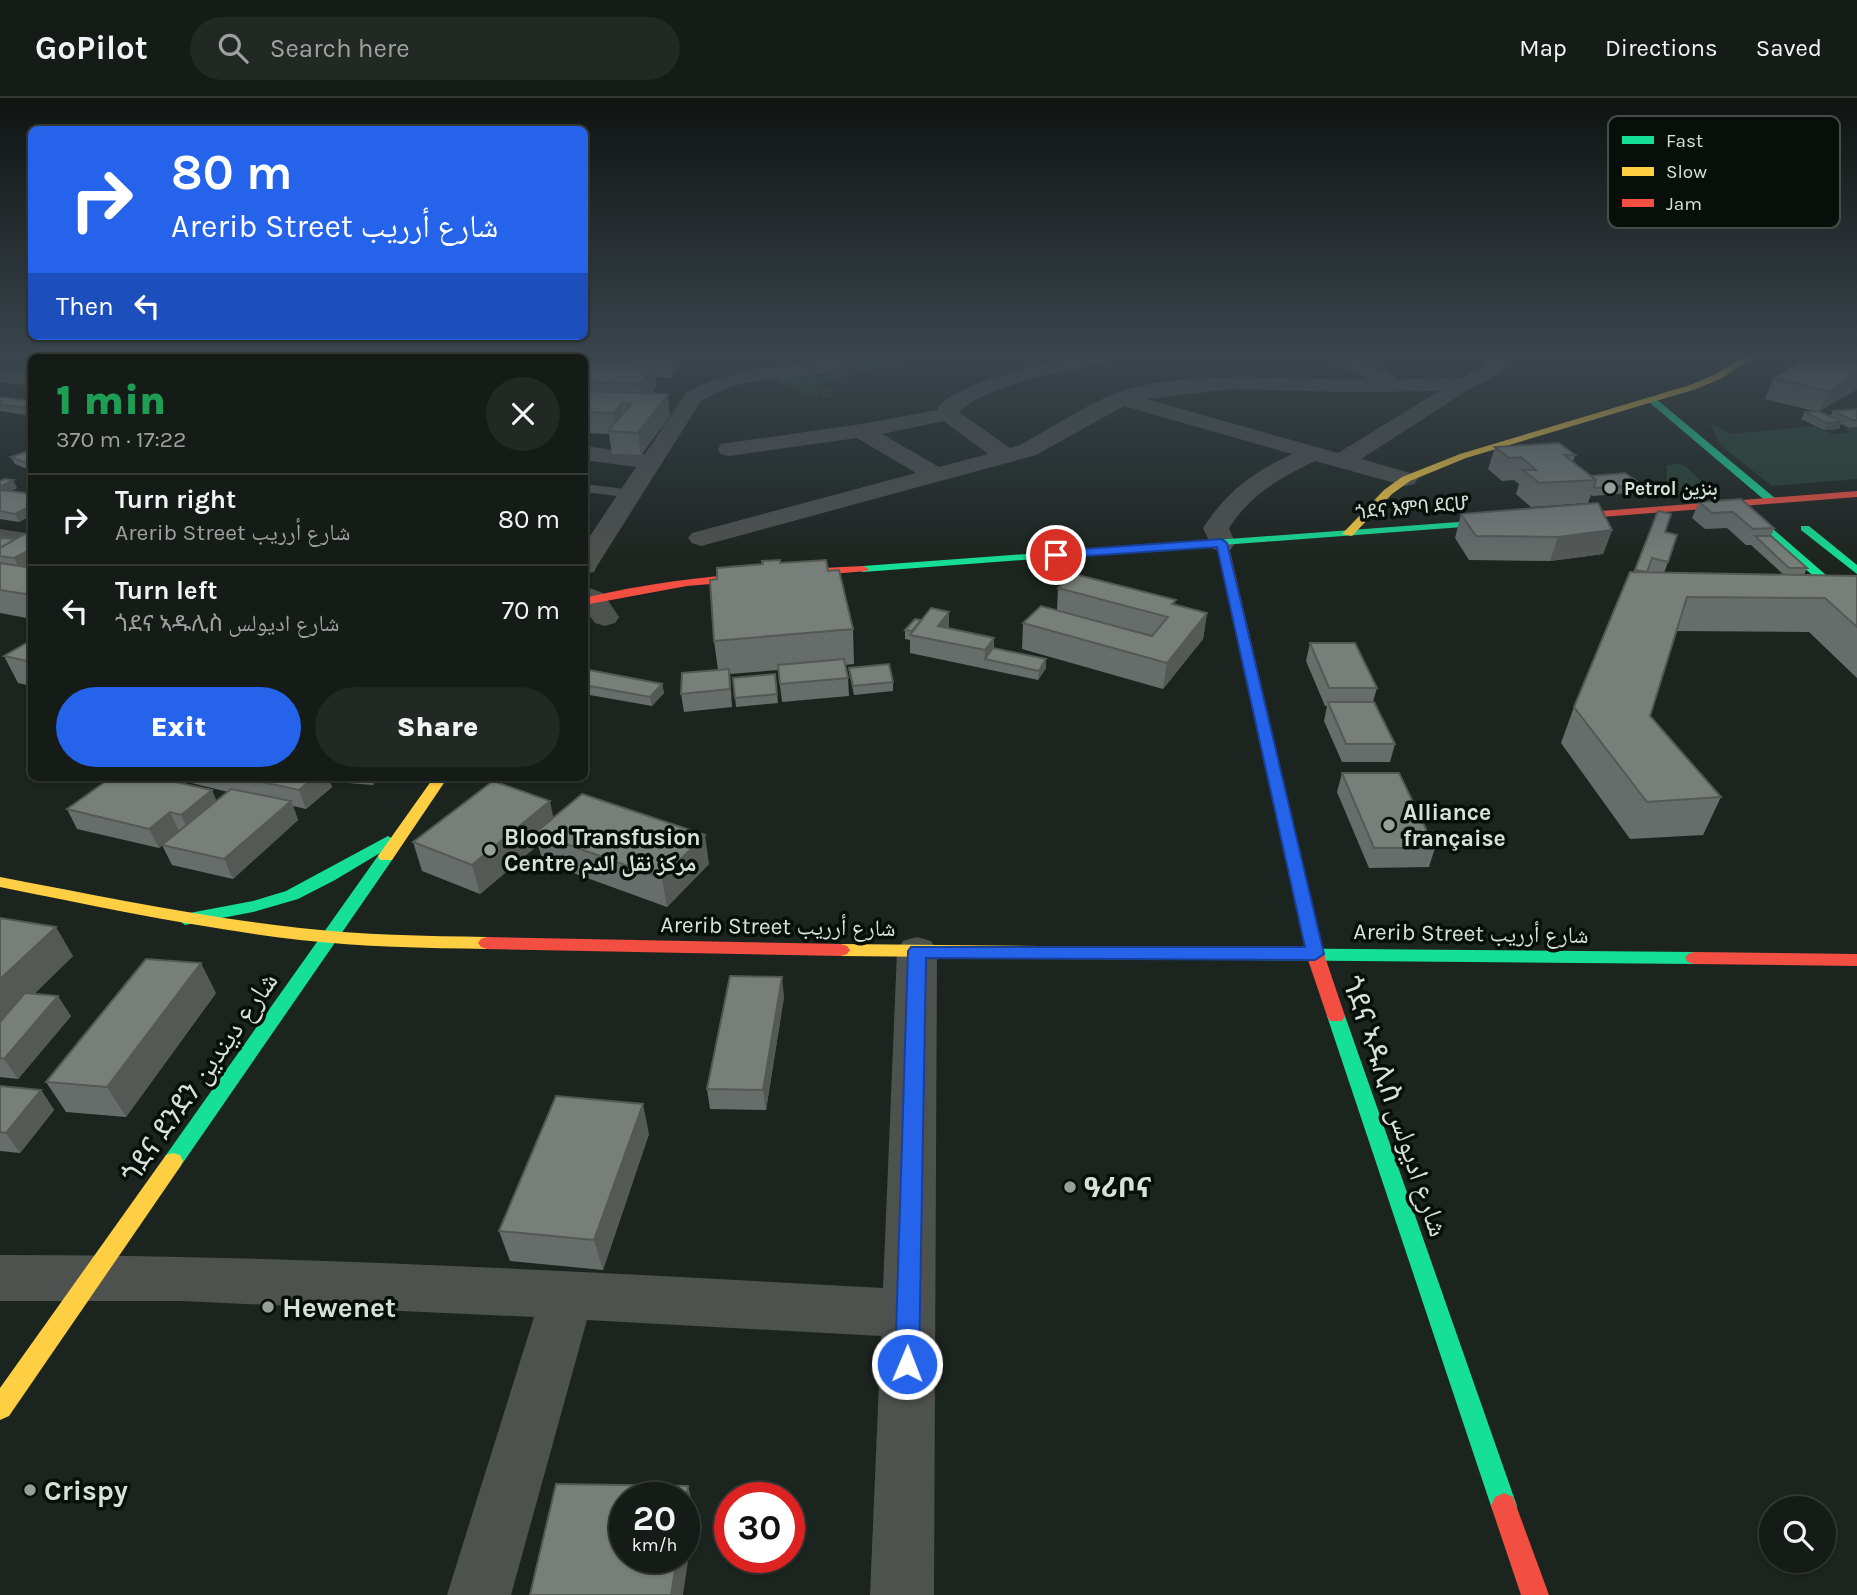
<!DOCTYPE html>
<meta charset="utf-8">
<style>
:root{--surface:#151b17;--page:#222824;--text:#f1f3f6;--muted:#9da1a1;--line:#343936;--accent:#2563eb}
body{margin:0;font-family:Karla,"Noto Naskh Arabic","Noto Sans Ethiopic",sans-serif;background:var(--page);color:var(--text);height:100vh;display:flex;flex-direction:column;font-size:26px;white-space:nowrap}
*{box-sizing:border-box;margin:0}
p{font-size:23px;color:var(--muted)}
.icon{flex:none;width:38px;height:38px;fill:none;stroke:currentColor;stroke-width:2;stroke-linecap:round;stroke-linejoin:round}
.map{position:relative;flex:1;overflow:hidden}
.side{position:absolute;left:28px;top:256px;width:560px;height:427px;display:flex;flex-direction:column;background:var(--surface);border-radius:10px;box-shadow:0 2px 5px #0004,0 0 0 2px var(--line)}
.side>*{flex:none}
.guide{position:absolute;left:28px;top:28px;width:560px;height:214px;border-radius:10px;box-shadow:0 2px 5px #0004,0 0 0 2px var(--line);background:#2563eb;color:#fff;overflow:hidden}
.fabs{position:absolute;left:1759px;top:1398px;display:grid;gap:14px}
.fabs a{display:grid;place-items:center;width:77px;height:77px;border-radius:50%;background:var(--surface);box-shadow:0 2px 5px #0004,0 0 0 2px var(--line);font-size:35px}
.speed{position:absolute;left:609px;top:1384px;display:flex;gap:14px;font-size:35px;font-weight:700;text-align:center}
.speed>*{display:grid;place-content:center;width:91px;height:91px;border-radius:50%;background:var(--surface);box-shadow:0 2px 5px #0004,0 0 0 2px var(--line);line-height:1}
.speed small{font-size:18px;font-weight:400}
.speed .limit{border:10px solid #d22;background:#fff;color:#111}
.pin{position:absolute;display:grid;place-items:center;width:60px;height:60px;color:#fff;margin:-30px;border:4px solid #fff;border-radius:50%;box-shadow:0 2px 7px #0007}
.me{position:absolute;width:77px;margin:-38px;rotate:1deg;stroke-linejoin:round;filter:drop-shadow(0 0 5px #0008)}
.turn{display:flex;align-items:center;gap:24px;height:147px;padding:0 28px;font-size:32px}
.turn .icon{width:91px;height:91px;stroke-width:2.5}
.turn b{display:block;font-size:49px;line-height:60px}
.then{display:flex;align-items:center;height:66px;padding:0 28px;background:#0003;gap:14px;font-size:26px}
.round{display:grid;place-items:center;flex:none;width:74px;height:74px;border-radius:37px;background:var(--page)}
.overview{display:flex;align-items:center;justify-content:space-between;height:119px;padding:0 28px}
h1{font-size:42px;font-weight:800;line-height:52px;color:#1e9e55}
.button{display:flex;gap:14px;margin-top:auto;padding:14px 28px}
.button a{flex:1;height:80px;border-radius:42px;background:var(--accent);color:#fff;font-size:28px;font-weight:800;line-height:80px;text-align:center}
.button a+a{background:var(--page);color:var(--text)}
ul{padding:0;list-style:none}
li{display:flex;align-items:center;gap:21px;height:91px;padding:0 28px;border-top:2px solid var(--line)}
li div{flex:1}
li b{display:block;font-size:26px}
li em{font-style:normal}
header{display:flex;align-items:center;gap:42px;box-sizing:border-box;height:98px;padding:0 35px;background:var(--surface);border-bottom:2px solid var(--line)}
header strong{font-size:33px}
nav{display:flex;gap:38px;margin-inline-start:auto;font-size:24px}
.search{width:490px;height:63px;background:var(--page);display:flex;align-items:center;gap:18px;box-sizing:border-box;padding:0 24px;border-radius:38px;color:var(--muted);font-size:26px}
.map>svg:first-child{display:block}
.green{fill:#244131}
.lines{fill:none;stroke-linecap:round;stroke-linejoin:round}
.lane{fill:#4e524f;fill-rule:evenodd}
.street{fill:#4e524f;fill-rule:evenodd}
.fast{fill:#16e098;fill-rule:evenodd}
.slow{fill:#ffcf43;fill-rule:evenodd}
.jam{fill:#f24e42;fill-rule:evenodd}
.wall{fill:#676d6a}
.shaded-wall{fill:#545956}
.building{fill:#787f7b;stroke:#545956;stroke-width:2}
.route{fill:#2563eb;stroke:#184099;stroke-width:2}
.poi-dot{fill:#969f99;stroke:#080e0a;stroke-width:2.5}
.labels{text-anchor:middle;stroke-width:7;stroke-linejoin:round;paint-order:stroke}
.far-poi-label{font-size:19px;font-weight:bold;fill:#d7e1db;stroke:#080e0a;text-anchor:start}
.far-street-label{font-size:19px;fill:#d7e1db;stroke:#080e0a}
.poi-label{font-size:23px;font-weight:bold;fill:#d7e1db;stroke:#080e0a;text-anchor:start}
.street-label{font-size:23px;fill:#d7e1db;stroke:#080e0a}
.near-street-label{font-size:28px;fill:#d7e1db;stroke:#080e0a}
.near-poi-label{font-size:28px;font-weight:bold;fill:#d7e1db;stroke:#080e0a;text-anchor:start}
.key{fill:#080e0a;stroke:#464d49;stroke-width:2}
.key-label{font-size:19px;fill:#d7e1db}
</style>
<header>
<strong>GoPilot</strong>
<div class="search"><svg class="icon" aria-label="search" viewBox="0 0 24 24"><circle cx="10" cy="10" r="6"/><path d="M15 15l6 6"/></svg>Search here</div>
<nav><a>Map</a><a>Directions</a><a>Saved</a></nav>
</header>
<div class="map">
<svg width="1857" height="1497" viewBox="0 0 1857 1497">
<rect width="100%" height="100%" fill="#1c241f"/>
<g class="green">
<path d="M865 259H918L840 280 862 287 840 285 836 282 820 285 822 288 833 292 829 296 839 299H824L818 291V296L803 298 799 293 778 284 779 281 828 277 847 269 856 270 854 267Z"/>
<path d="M1710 325 1731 336 1815 328 1832 336 1848 335 1850 334 1844 331 1857 329V381L1772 388 1719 346Z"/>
<path d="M1679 366 1685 368 1712 393V396L1678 398 1666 394 1667 367Z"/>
</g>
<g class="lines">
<g class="lane">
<path d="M584 386 633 392 639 396 633 400 584 394Z"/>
<path d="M0 431 32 436V444L0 439Z"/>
</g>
<g class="street">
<path d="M831 259H856C840 281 773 280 746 285 730 288 715 295 701 303L597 468 594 474 584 476V447L636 369 584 362V348L645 356 686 295 700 287 741 274Z"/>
<path d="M1074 259H1111L1108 263C1069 273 986 286 959 314L1010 350 1020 347C1050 331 1082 309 1114 296 1187 269 1291 283 1369 281L1334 263 1331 259H1356L1399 281 1460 280 1485 268 1486 259H1506L1507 265 1500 276 1471 290 1361 361 1414 376 1418 381 1414 386 1406 388 1315 363C1280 380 1251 396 1229 430L1235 445 1231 451 1222 453 1213 451 1203 430C1229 391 1251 376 1292 356L1124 308 1036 357 701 448 692 445 688 440 692 435 916 375 857 340 729 358 721 356 718 351 721 346 861 326 937 312C949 286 1046 265 1074 259ZM1232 291 1347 294 1439 293 1338 355 1146 301ZM944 323 988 356 939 369 882 336Z"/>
<path d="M0 272 32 276V288L0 284Z"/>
<path d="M584 488 603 495 619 519 615 525 605 528 595 525 584 510Z"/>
<path d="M917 839 931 843 937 853 934 1497H870L881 1238 587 1222 511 1497H447L534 1219 181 1203H0V1157C296 1157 588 1174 883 1190L897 853 903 843Z"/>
</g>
<g class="fast">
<path d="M1649 300H1655L1776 401V405H1768L1649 304Z"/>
<path d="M1734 404H1742L1857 504V514L1853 513 1734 408Z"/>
<path d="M1472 423 1477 426 1476 428 863 474 857 471 863 468Z"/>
<path d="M1801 428H1809L1857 467V476L1801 432Z"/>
<path d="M388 738 396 743 381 754H392L394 758 392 762 180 1069 173 1071 166 1069 163 1063 166 1057 380 755 335 782 298 801 253 814 185 827 177 821 179 817 253 803 286 793Z"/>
<path d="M1137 849 1694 854 1700 856 1703 860 1700 864 1694 866 1137 861 1131 859 1128 855 1131 851Z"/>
<path d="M1336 911 1342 913 1345 918 1517 1408 1513 1417 1504 1421 1495 1417 1491 1408 1327 918 1330 913Z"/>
</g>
<g class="slow">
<path d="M1743 259H1753L1722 280 1696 291 1466 360 1410 383 1392 396 1352 438 1342 436 1384 392 1402 379 1460 356 1690 287 1716 276Z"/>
<path d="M434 679H448L392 762H380L378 758Z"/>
<path d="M0 779C100 798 199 819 300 830 362 837 425 838 487 839L493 841 496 845 493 849 487 851C425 850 362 849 300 842 199 830 99 809 0 789Z"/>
<path d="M841 846 1137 849 1143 851 1146 855 1143 859 1137 861 841 858 835 856 832 852 835 848Z"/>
<path d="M173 1055 180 1057 183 1063 180 1069 9 1318 0 1322V1290L166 1057Z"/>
</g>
<g class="jam">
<path d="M1857 393V399L1472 429 1467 426 1472 423Z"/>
<path d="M1222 442 1228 445 1324 856 1345 918 1342 923H1330L1327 918 1306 856 1216 445Z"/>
<path d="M863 468 869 471 867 473 687 488 584 507V500C676 478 769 473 863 468Z"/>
<path d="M487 839 841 846 847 848 850 852 847 856 841 858 487 851 481 849 478 845 481 841Z"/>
<path d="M1694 854 1857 856V868L1694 866 1688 864 1685 860 1688 856Z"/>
<path d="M1504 1395 1513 1399 1549 1497H1521L1491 1408 1495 1399Z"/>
</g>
</g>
<g class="wall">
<path d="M360 259H679L680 266 671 280 655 279 656 289 651 296 670 318 641 357 612 356 609 336 584 335V259Z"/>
<path d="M1857 265V291L1819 313 1830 318 1833 313 1857 311V329L1849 330 1841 326 1839 331 1824 332 1801 321 1805 314 1814 313 1765 301 1773 280Z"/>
<path d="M0 299 32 303 25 317 0 313Z"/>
<path d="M1495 349 1575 357 1573 364 1591 378 1642 387 1640 394 1593 398 1591 397 1588 405 1531 409 1516 396 1519 386 1514 382 1502 383 1488 371Z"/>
<path d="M32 352V373L15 366 11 359Z"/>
<path d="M0 383 17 390 11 393 26 395 32 393V417L19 424 0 421Z"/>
<path d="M1741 401 1774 430 1771 438 1807 470 1804 477 1857 478V580L1809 534 1676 533 1650 618 1721 699 1703 737 1630 741 1561 645 1574 609 1634 474 1658 413 1665 434 1668 464 1664 475 1783 476 1751 447H1746L1727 430 1705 431 1692 420 1699 404Z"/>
<path d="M1461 416 1612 432 1603 456 1550 463 1469 462 1455 440Z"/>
<path d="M32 432V521L0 515V438L15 441Z"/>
<path d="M780 465 828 473 853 531 854 566 845 567 848 580 849 598 782 604 778 572 730 576 732 609 684 614 681 596 718 572 714 543 717 481Z"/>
<path d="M1058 490 1175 507 1207 515 1203 541 1163 591 1022 551 1023 525 1057 512Z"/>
<path d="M949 531 994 540V550L1046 570 1038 582 910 555V542L905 541V532Z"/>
<path d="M32 542V588L18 585 4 558Z"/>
<path d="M1310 545 1377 590 1373 604 1395 646 1390 664H1342L1324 623 1327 608H1325L1306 563Z"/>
<path d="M849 570 893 584V593L854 597 850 579Z"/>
<path d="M584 571 662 586 664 595 652 608 584 596Z"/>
<path d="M775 576 778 605 736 609 733 580Z"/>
<path d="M1342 675 1435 750 1429 769 1369 770 1337 694Z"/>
<path d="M174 679H328L332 689 306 711 293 708 298 722 233 781 172 767 162 747 175 737 159 750 77 731 67 711 212 692 216 703 228 694 175 681Z"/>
<path d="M334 679H379L373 687 335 684Z"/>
<path d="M553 720 709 766 667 809 543 764 538 747 480 796 422 773 413 744Z"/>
<path d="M0 820 73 858 34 896 71 918 18 981 0 979Z"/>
<path d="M216 895 126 1019 66 1014 46 984Z"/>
<path d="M784 899 766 1012 710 1011 707 991Z"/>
<path d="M0 988 41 992 54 1012 20 1055 0 1053Z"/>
<path d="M649 1036 603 1172 510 1163 499 1133Z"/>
</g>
<g class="shaded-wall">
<path d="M669 259H679L680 266 671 280Z"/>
<path d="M653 268 656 289 643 307 640 286Z"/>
<path d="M1857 276V291L1818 314 1828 293Z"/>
<path d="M668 296 670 318 641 357 638 335Z"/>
<path d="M32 305V314L25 317 22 309Z"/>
<path d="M622 305 625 327 617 334 614 315Z"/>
<path d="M1842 323 1839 331 1824 332 1827 325Z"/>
<path d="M13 382 17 390 0 398V389Z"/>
<path d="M32 407V417L19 424 15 416Z"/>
<path d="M1612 432 1603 456 1550 463 1558 439Z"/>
<path d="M9 439 13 446 31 451 32 452V482L26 485 14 460 0 444Z"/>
<path d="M949 514V531L938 528Z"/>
<path d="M1207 515 1203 541 1163 591 1167 565Z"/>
<path d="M994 540 993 557 985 561 984 570 985 552Z"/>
<path d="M1046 561V570L1038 582 1039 573Z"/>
<path d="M662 586 664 595 652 608 650 599Z"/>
<path d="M314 679H328L332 689 306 711 299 692Z"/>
<path d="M370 679H379L373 687Z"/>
<path d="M212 692 220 711 190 736 181 717Z"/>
<path d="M291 703 298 722 233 781 224 761Z"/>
<path d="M550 703 556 732 535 735 538 747 480 796 472 767Z"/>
<path d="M170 714 179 733 159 750 149 731Z"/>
<path d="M705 737 709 766 667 809 662 780Z"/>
<path d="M56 829 73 858 0 929V881Z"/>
<path d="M201 865 216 895 126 1019 107 989Z"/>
<path d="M782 879 784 899 766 1012 763 992Z"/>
<path d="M58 898 71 918 18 981 4 961Z"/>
<path d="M41 992 54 1012 20 1055 6 1035Z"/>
<path d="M643 1006 649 1036 603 1172 594 1142Z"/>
<path d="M688 1388 695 1415 683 1497H671L677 1460H684V1411Z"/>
</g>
<g class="building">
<path d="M1811 259H1831L1857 265V276L1828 293 1773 280Z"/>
<path d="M584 266 653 268 640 286 584 284Z"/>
<path d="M584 293 668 296 638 335 608 333 631 306 622 305 614 315 584 314Z"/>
<path d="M0 299 32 303V305L22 309 0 307Z"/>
<path d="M1857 311V322H1852L1833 313Z"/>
<path d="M1818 313 1842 323 1827 325 1805 314Z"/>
<path d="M1559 345 1575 357H1564L1596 382 1539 385 1523 372H1536L1521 359 1509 360 1495 349Z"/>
<path d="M32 352V367L11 359Z"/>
<path d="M1625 375 1642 387 1595 390 1594 389 1596 382 1591 378Z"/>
<path d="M5 381 13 382 0 389V383Z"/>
<path d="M0 392 26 395 32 393V407L15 416 0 413Z"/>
<path d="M1741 401 1774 430 1753 431 1733 414 1712 415 1699 404Z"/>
<path d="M1598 405 1612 432 1558 439 1476 438 1461 416Z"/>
<path d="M1658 413 1671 416 1665 434 1677 437 1668 464 1652 460 1647 474 1635 472Z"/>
<path d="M32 432V451L14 460 0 458V450Z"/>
<path d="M0 438 9 439 0 441Z"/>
<path d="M1755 438H1771L1807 470H1789Z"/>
<path d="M2 440 15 441 0 450V441Z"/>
<path d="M780 462V465L826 462 828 473 839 472 853 531 714 543 710 482 717 481V470L763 466 762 463Z"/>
<path d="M0 465 32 470V497L0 492Z"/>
<path d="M1630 474 1857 478V529L1825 500 1687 499 1650 618 1721 699 1647 704 1574 609Z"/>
<path d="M1074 476 1176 502 1172 506 1207 515 1167 565 1023 525 1041 508 1152 538 1168 519 1058 490Z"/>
<path d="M931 510 949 514 938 528 994 540 985 552 910 537Z"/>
<path d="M915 521 921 522 912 533 905 532Z"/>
<path d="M32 542V564L4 558Z"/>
<path d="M1310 545H1355L1377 590H1329Z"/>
<path d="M993 550 1046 561 1039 573 985 561Z"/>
<path d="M844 561 848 580 780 586 778 567Z"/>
<path d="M889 566 893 584 853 588 849 570Z"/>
<path d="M584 571 662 586 650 599 584 587Z"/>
<path d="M729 571 730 591 681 596 682 575Z"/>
<path d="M775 576 777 596 735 600 733 580Z"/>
<path d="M1328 604H1374L1395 646H1346Z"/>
<path d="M1342 675H1399L1435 750H1374Z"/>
<path d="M112 679H152L212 692 181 717 170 714 149 731 67 711Z"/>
<path d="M239 679H314L299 692Z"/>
<path d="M493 683 550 703 472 767 413 744Z"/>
<path d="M231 691 291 703 224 761 162 747Z"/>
<path d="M582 696 705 737 662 780 535 735Z"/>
<path d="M0 820 56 829 0 881Z"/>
<path d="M146 861 201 865 107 989 46 984Z"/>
<path d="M730 878 782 879 763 992 707 991Z"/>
<path d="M25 895 58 898 4 961 0 960V924Z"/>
<path d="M0 988 41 992 6 1035 0 1034Z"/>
<path d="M556 998 643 1006 594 1142 499 1133Z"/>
<path d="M556 1386 688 1388 684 1411V1400H625V1460H677L671 1497H530Z"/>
</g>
<linearGradient id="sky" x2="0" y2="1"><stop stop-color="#0f1411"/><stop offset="0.55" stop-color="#3a454d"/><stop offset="1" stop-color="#3a454d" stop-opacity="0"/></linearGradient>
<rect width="1857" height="469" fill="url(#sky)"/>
<path class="route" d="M1222 441 1227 445 1324 856 1315 862 926 860 919 1266 915 1274 907 1277 899 1274 895 1266 908 853 911 849H1305L1217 449 1056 460 1051 457 1056 453Z"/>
<g class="poi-dot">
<circle cx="1610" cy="390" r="7"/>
<circle cx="1389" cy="727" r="7"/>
<circle cx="490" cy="752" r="7"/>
<circle cx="1070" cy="1089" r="7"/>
<circle cx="268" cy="1209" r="7"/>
<circle cx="30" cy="1392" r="7"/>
</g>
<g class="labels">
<g class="far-poi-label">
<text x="1624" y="397">Petrol بنزين</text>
</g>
<g class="far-street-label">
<text transform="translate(1412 409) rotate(-5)" y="7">ጎደና እምባ ደርሆ</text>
</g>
<g class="poi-label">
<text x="1403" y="722">Alliance<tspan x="1403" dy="26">française</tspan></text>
<text x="504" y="747">Blood Transfusion<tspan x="504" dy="26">Centre مركز نقل الدم</tspan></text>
</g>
<g class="street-label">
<text transform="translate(778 828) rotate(1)" y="8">Arerib Street شارع أرريب</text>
<text transform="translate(1471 835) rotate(1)" y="8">Arerib Street شارع أرريب</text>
</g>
<g class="near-street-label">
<text transform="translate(199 979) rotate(-55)" y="10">ጎደና ደንደን شارع ديندين</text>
<text transform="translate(1396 1008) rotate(71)" y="10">ጎደና ኣዱሊስ شارع اديولس</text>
</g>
<g class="near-poi-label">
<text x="1084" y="1099">ዓሪቦና</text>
<text x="282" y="1219">Hewenet</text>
<text x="44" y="1402">Crispy</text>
</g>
</g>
<rect x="1608" y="18" width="232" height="112" rx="10" class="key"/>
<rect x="1622" y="38" width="32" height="8" fill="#16e098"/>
<rect x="1622" y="69" width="32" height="9" fill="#ffcf43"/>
<rect x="1622" y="101" width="32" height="8" fill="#f24e42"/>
<g class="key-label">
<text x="1666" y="49">Fast</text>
<text x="1666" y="80">Slow</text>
<text x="1666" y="112">Jam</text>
</g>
</svg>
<div class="fabs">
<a><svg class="icon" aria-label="search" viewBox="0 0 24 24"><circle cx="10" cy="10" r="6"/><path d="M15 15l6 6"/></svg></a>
</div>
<div class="speed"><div>20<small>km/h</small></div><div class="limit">30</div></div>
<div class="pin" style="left:1056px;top:457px;background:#d93025"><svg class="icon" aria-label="arrive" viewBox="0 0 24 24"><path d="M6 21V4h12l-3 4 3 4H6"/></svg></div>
<svg class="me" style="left:907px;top:1266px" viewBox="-20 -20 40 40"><circle r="17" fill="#2563eb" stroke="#fff" stroke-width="3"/><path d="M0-11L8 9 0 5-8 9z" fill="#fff"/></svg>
<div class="guide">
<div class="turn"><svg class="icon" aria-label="right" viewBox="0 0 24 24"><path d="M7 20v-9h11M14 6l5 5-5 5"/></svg><div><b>80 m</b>Arerib Street شارع أرريب</div></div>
<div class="then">Then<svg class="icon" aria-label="left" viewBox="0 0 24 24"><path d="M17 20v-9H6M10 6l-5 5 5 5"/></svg></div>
</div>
<section class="side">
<div class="overview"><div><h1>1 min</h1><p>370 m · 17:22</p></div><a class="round"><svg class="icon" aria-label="close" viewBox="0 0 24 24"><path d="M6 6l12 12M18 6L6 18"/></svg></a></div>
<ul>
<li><svg class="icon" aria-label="right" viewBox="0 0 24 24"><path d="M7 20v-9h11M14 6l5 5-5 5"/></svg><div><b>Turn right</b><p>Arerib Street شارع أرريب</p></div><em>80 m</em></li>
<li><svg class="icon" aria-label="left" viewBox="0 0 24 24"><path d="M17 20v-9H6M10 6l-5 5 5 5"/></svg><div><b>Turn left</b><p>ጎደና ኣዱሊስ شارع اديولس</p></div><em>70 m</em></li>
</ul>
<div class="button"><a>Exit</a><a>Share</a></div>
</section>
</div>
